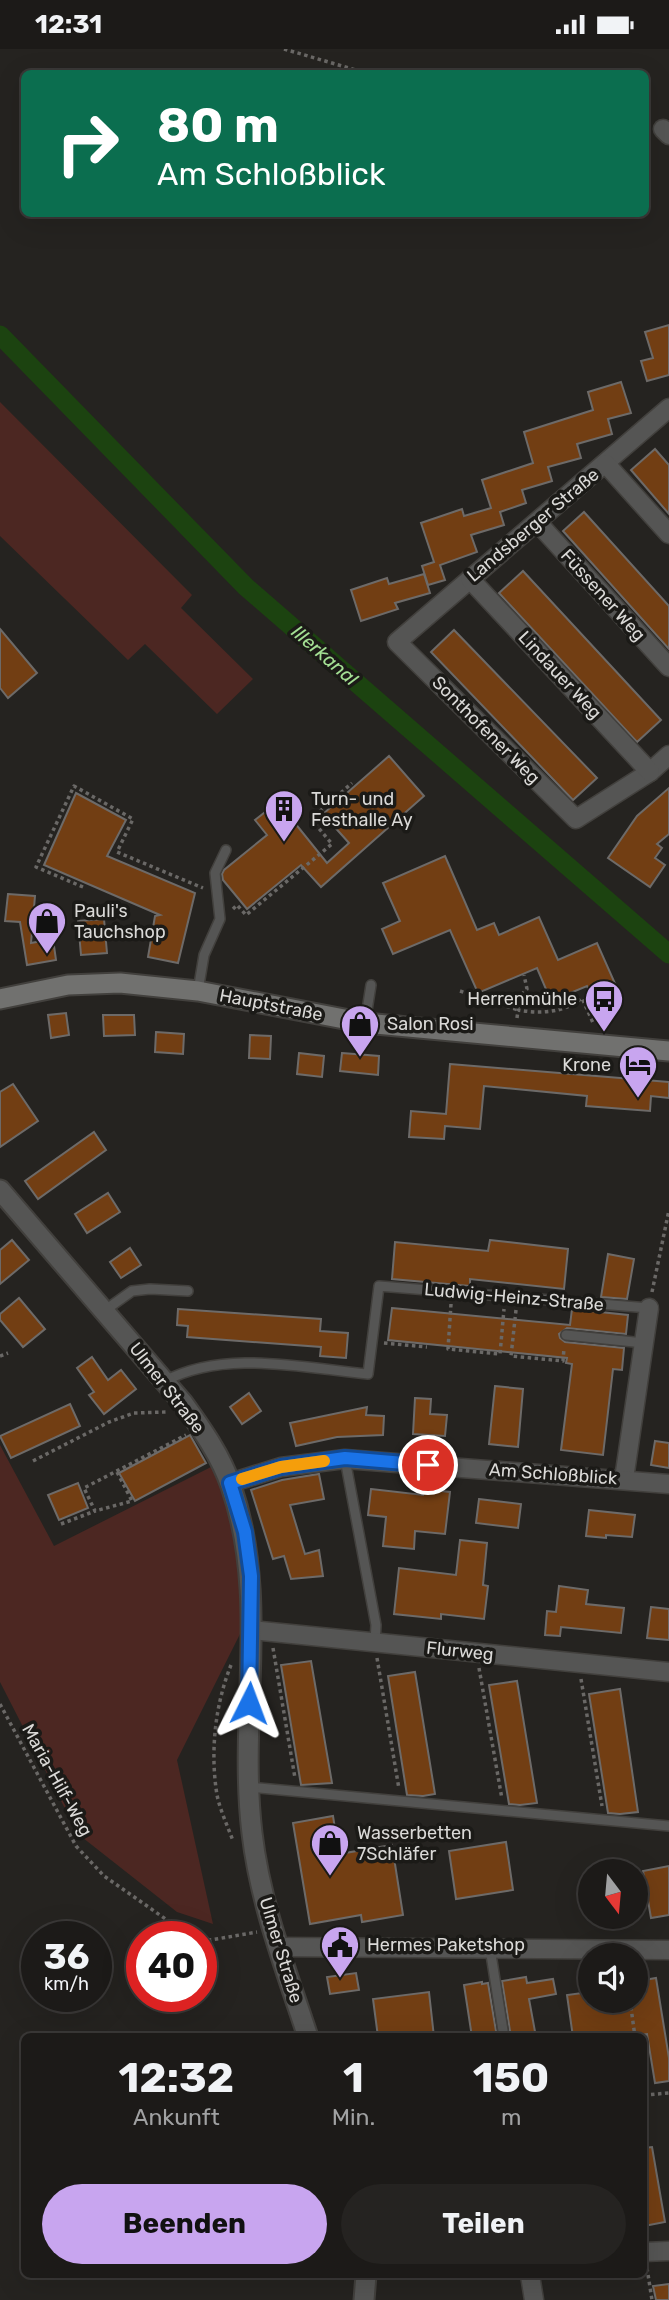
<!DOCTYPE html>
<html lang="de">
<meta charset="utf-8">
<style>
:root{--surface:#1c1a18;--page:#252321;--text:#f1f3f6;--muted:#a0a1a2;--line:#3a3837;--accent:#c8a5ef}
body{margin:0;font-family:Rubik,sans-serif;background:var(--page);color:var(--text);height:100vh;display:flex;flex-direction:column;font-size:26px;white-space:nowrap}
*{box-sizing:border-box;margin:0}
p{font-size:23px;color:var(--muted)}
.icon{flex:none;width:38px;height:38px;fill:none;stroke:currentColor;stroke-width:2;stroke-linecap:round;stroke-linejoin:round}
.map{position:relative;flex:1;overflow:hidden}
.side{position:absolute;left:21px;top:1984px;width:626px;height:245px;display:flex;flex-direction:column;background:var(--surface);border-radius:10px;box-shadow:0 7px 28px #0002,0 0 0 2px var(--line)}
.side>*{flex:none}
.top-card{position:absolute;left:21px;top:21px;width:628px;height:147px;border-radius:10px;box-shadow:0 7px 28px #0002,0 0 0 2px var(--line);background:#0b6e4f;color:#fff;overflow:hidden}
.needle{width:46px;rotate:164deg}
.tools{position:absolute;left:578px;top:1810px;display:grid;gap:14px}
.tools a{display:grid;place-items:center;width:70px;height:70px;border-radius:50%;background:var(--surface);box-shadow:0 7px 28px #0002,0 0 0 2px var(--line);font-size:35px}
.speed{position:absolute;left:21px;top:1872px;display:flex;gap:14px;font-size:35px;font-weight:700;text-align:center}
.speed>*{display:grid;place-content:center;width:91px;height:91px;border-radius:50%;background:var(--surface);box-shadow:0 7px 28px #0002,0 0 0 2px var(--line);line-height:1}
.speed small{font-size:18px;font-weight:400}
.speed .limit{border:10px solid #d22;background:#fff;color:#111}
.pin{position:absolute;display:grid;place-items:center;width:60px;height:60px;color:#fff;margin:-30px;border:4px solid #fff;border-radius:50%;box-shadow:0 2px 7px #0007}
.me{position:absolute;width:77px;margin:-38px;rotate:3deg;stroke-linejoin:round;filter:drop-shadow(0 0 5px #0008)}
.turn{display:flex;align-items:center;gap:24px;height:147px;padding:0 21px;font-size:32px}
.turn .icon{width:91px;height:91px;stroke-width:2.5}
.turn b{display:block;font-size:49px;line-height:60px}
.eta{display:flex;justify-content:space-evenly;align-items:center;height:119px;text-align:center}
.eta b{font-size:42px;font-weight:700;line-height:49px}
.button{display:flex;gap:14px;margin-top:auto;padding:14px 21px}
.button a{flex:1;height:80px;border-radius:42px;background:var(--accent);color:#111;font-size:28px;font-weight:700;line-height:80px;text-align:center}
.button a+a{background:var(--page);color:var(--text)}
.status{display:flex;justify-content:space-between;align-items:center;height:49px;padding:0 35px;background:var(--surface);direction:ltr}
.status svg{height:19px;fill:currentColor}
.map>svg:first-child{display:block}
.green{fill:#4c2722}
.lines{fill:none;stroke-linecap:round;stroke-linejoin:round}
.canal{stroke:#1c4310;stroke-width:19}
.building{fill:#723e13;stroke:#6d6a68;stroke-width:2}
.service-casing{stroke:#42403d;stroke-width:12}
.minor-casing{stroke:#42403d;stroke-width:21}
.tertiary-casing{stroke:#42403d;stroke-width:23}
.secondary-casing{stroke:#42403d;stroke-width:23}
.path{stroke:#6a6866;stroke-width:3.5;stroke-dasharray:3.5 3.5;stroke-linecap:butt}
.service{stroke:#555554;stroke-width:9}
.minor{stroke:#555554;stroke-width:18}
.tertiary{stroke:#555554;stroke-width:19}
.secondary{stroke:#71716f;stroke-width:19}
.route-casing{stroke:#114b97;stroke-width:18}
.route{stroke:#1a73e8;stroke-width:12}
.slow{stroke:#f59e0b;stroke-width:12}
.labels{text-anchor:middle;stroke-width:7;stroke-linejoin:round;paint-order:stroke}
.street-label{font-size:18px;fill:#dad9d7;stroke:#1b1a17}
.poi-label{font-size:18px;fill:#dad9d7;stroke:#1b1a17;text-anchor:start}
.water-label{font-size:19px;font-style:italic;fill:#a4e094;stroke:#1b1a17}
</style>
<div class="status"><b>12:31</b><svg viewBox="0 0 49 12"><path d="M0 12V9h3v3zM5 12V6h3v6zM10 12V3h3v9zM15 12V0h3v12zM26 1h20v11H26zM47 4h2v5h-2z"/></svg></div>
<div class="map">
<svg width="669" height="2251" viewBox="0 0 669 2251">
<rect width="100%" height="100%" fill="#252320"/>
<g class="green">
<path d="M0 353 192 546 181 559 253 630 217 665 145 595 128 611 0 487Z"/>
<path d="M0 1396 54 1497 213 1417 246 1512 244 1577 177 1711 213 1875 177 1863 78 1785 0 1633Z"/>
</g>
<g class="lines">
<path class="canal" d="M0 286 246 538 669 905"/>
</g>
<g class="building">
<path d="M669 276V326L647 332 641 312 653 309 645 283Z"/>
<path d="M621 333 631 364 608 370 612 385 577 395 581 409 548 418 552 432 522 441 526 454 500 463 504 476 471 486 477 503 440 516 445 531 428 536 422 517 434 513 421 474 462 460 464 467 491 459 482 431 533 414 524 383 593 361 588 343Z"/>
<path d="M655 400 669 416V465L631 421Z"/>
<path d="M584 463 669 557V600L563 482Z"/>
<path d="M523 522 661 671 637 693 499 544Z"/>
<path d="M424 525 430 544 395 554 398 560 361 572 351 541 387 529 389 535Z"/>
<path d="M0 580 37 624 8 649 0 639Z"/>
<path d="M454 581 597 729 573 751 431 603Z"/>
<path d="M389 707 424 747 321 838 301 816 247 860 223 831 222 825 224 821 267 786 255 771 278 753 327 814 349 794 323 765Z"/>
<path d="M669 739V785L657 795 662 799 655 809 665 816 650 838 608 809 637 767Z"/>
<path d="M76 744 126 771 107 807 195 844 178 914 148 908 155 867 160 866 44 816Z"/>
<path d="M445 807 477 881 494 874 499 886 539 868 558 911 597 894 621 948 597 959 587 937 551 952 537 919 478 944 450 881 393 905 382 880 400 872 383 834Z"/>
<path d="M8 845 35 847 31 894 53 890 56 911 27 916 20 873 5 872Z"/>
<path d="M104 870 107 904 81 906 78 872Z"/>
<path d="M66 964 69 986 51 989 48 966Z"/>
<path d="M103 966H134L135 986 104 987Z"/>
<path d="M156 983 184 985 183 1005 155 1003Z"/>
<path d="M250 986 271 987 270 1010 249 1009Z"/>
<path d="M299 1004 324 1007 322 1028 297 1025Z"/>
<path d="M342 1004 379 1007 378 1026 340 1022Z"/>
<path d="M450 1015 669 1033V1049L651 1047 650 1062 586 1057 587 1047 484 1037 480 1080 445 1077 444 1090 409 1088 411 1062 446 1065Z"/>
<path d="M13 1035 38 1072 0 1098V1043Z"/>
<path d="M94 1083 106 1101 38 1150 25 1132Z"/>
<path d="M108 1144 120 1163 87 1184 75 1165Z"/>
<path d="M12 1191 29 1211 0 1235V1201Z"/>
<path d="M490 1191 568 1200 564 1240 470 1230V1237L392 1230 395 1193 488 1202Z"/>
<path d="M130 1199 141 1216 121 1229 110 1213Z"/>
<path d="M608 1205 634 1210 627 1250 601 1248Z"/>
<path d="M19 1249 45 1280 23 1298 0 1271V1265Z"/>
<path d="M392 1259 570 1276 572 1260 628 1266 626 1285 567 1279 559 1285 560 1289 565 1293 624 1299 622 1321 613 1320 603 1406 561 1401 572 1315 566 1314 567 1309 388 1291Z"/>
<path d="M178 1260 321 1270 320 1282 348 1284 346 1309 320 1307 321 1298 187 1288 188 1277 177 1276Z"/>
<path d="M92 1308 108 1331 121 1321 136 1340 104 1365 89 1346 94 1343 77 1319Z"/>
<path d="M495 1337 523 1340 518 1398 489 1395Z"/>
<path d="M249 1344 261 1362 242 1375 230 1358Z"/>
<path d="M415 1349 431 1350 430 1365 447 1366 445 1387 413 1385Z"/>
<path d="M70 1355 80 1377 11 1409 0 1387Z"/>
<path d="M367 1358 366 1366 384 1367 383 1386 337 1388 296 1397 290 1374Z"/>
<path d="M190 1386 206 1414 135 1452 119 1424Z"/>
<path d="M655 1392 669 1394V1419L651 1416Z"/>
<path d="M319 1425 324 1450 290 1456 305 1505 319 1501 323 1527 291 1530 284 1507 273 1510 251 1441 282 1431Z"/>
<path d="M78 1434 88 1459 59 1471 48 1446Z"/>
<path d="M371 1440 423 1446V1440L450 1443 445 1485 415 1482 414 1500 383 1497 386 1468 368 1466Z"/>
<path d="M479 1450 521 1455 518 1479 476 1474Z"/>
<path d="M589 1461 635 1466 632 1488 606 1486V1489L586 1487Z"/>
<path d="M460 1491 487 1494 483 1536 488 1537 484 1570 441 1565V1570L394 1565 399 1519 456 1526Z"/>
<path d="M559 1537 588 1541 586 1555 624 1559 621 1584 561 1578 560 1587 545 1586 547 1562 556 1563Z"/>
<path d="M651 1558 669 1560V1591L647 1589Z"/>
<path d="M311 1612 332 1734 301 1736 281 1616Z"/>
<path d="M415 1623 435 1745 423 1747 407 1746 388 1627Z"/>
<path d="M517 1632 537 1754 520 1756 509 1755 489 1636Z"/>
<path d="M620 1640 638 1763 620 1765 608 1764 589 1645Z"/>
<path d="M333 1767 339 1805 392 1796 403 1866 362 1873 361 1866 310 1875 293 1774Z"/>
<path d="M506 1793 513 1841 456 1850 449 1802Z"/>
<path d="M669 1817V1866L651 1869 643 1822Z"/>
<path d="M356 1924 359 1941 330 1945 327 1928Z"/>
<path d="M526 1928 527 1934 553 1930 556 1945 529 1950 536 1988H511L502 1932Z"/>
<path d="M656 1929 669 2009V2032L655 2034 647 1985 624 1988H573L567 1946 590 1943V1951H641L638 1932Z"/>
<path d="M482 1933V1935L488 1934 497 1988H472L464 1936Z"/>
<path d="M429 1943 434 1988H378L373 1950Z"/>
<path d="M652 2098 665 2173 644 2177V2099Z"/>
<path d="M669 2235V2251H656L653 2237Z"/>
</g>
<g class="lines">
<g class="service-casing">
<g id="service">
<path d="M198 942 204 906 220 870 215 824 226 801"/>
<path d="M365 974 371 936"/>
<path d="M104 1262 132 1242 150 1240 188 1242"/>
<path d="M566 1286 644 1294"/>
<path d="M165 1332C225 1300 303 1319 368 1325L379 1237 649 1259"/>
<path d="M345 1410 376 1576 375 1593"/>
<path d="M249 1738 669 1777"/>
<path d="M490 1899 504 1988"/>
</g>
</g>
<g class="minor-casing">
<g id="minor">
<path d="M663 80 669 86"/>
<path d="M669 359 397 593 576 770 650 723 669 706"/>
<path d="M606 415 669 485"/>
<path d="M538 474 669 618"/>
<path d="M470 530 650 723"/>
<path d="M624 1430 649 1259"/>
<path d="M230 1434 281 1418 345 1410 669 1435"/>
<path d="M252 1581 669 1623"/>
<path d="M278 1898 669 1901"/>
<path d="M644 2203 669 2202"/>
<path d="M530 2226 534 2251"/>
</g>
</g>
<g class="tertiary-casing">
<g id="tertiary">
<path d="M0 1141 183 1354C201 1379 221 1407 231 1437 270 1550 238 1667 252 1784 260 1854 286 1921 308 1988"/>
<path d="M364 2251 366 2226"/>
</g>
</g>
<g class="secondary-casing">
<path id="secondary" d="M0 950 68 936 120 934 198 942 365 974 669 1002"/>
</g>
<g class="path">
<path d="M284 0 366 24"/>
<path d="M83 838 36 818 74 737 133 770 117 803 203 839"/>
<path d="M233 860 237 856 246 866 332 795 311 770 352 734"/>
<path d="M460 942 518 961 522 945 527 940 524 926"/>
<path d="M517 969 518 961C540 965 564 964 582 949L594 976"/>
<path d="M652 1243 669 1161"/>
<path d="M451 1255 448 1300 500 1305 504 1260"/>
<path d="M516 1261 511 1307 563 1312 564 1299"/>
<path d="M384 1294 427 1298"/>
<path d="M0 1307 8 1304"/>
<path d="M33 1412 109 1373 134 1364 166 1363"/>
<path d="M117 1423 132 1452 95 1462 84 1439 186 1386"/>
<path d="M61 1475 95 1462"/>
<path d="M273 1599 295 1729"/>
<path d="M377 1609 399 1740"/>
<path d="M231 1616C215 1656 210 1703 217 1746 220 1761 228 1778 233 1792"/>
<path d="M479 1619 502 1750"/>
<path d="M581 1630 602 1757"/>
<path d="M0 1655 76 1797 104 1827 190 1887 196 1888"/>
<path d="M201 1889 211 1891 257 1883"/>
<path d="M201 1900 211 1891"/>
<path d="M630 1951 635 1988"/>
<path d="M644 2046 669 2044"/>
<path d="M647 2219 652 2251"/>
</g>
<use href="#service" class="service"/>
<use href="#minor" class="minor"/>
<use href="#tertiary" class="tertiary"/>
<use href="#secondary" class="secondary"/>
</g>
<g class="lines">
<g class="route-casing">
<path id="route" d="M249 1654 251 1527 245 1483 230 1434 281 1418 345 1409 428 1416"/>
</g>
<use href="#route" class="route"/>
<path class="slow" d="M242 1430 281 1418 324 1412"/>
</g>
<defs>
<g id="building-pin" transform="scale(2.0125)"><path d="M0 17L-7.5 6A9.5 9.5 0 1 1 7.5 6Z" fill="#c8a5ef" stroke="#1b1a17"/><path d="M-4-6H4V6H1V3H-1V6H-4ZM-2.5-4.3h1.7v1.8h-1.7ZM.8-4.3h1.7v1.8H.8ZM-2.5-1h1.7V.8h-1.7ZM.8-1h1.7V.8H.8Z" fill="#111"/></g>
<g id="shop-pin" transform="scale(2.0125)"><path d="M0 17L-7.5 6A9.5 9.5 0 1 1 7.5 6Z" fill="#c8a5ef" stroke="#1b1a17"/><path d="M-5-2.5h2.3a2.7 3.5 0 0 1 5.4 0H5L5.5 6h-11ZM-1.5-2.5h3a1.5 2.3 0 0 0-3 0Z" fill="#111"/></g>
<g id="bus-pin" transform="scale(2.0125)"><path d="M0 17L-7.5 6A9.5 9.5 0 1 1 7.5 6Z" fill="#c8a5ef" stroke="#1b1a17"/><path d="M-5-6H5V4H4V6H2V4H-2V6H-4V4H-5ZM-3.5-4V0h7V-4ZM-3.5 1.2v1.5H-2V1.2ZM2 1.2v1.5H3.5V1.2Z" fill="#111"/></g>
<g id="hotel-pin" transform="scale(2.0125)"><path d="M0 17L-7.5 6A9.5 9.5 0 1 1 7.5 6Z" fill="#c8a5ef" stroke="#1b1a17"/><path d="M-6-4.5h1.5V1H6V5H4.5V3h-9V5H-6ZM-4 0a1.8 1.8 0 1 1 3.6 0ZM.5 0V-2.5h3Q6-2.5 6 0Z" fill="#111"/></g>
<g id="civic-pin" transform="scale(2.0125)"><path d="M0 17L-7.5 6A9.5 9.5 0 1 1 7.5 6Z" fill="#c8a5ef" stroke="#1b1a17"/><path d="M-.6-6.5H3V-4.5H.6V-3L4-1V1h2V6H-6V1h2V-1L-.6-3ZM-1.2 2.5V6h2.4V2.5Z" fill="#111"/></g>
</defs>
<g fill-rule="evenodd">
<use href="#building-pin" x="284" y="760"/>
<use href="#shop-pin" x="47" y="872"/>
<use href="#bus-pin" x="604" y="950"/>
<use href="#shop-pin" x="360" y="975"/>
<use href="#hotel-pin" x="638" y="1016"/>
<use href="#shop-pin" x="330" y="1794"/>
<use href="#civic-pin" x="340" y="1896"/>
</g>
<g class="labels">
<g class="street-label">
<text transform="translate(533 476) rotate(-40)" y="6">Landsberger Straße</text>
<text transform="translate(603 546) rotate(48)" y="6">Füssener Weg</text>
<text transform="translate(560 626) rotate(47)" y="6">Lindauer Weg</text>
<text transform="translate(486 681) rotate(45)" y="6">Sonthofener Weg</text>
<text transform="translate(271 956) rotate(11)" y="6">Hauptstraße</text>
<text transform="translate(514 1248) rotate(5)" y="6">Ludwig-Heinz-Straße</text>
<text transform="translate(167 1339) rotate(52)" y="6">Ulmer Straße</text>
<text transform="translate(553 1425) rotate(4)" y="6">Am Schloßblick</text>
<text transform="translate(460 1602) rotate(6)" y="6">Flurweg</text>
<text transform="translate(57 1731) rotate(61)" y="6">Maria-Hilf-Weg</text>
<text transform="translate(281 1901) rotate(73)" y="6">Ulmer Straße</text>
</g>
<g class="poi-label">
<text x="311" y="756">Turn- und<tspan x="311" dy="21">Festhalle Ay</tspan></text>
<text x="74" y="868">Pauli's<tspan x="74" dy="21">Tauchshop</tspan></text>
<text x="577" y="956" text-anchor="end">Herrenmühle</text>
<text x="387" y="981">Salon Rosi</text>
<text x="611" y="1022" text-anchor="end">Krone</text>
<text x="357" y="1790">Wasserbetten<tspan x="357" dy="21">7Schläfer</tspan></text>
<text x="367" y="1902">Hermes Paketshop</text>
</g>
<g class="water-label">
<text transform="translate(325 606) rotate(41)" y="7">Illerkanal</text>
</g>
</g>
</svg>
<div class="tools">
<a><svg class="needle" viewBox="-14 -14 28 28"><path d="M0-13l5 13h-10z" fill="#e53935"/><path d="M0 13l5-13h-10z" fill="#a0a1a2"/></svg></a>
<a><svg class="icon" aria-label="sound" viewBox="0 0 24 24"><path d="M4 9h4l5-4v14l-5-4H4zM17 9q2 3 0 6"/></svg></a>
</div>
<div class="speed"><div>36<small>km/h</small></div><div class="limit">40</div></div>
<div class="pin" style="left:428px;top:1416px;background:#d93025"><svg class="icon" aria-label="arrive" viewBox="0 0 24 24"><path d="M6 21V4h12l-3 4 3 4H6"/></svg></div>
<svg class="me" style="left:249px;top:1654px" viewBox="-20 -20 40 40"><path d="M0-17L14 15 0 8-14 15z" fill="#1a73e8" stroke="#fff" stroke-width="4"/></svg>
<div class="top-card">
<div class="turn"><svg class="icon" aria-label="right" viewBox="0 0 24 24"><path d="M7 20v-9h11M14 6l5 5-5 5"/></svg><div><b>80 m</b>Am Schloßblick</div></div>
</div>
<section class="side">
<div class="eta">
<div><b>12:32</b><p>Ankunft</p></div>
<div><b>1</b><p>Min.</p></div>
<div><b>150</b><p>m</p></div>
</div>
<div class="button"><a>Beenden</a><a>Teilen</a></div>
</section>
</div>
